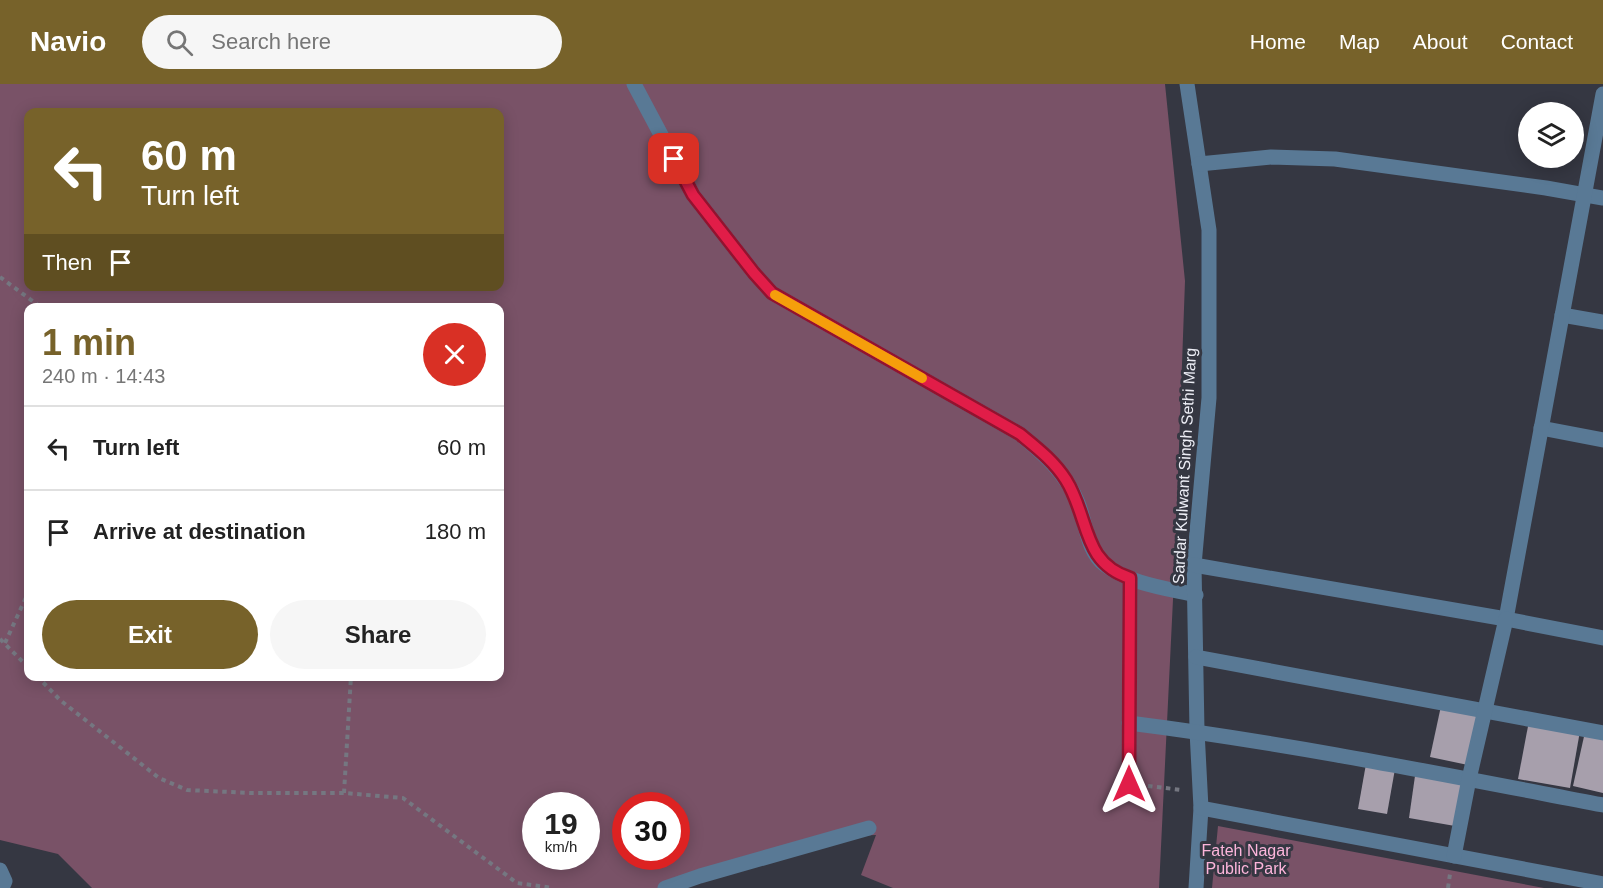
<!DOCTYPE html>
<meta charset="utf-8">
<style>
:root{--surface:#fff;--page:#f6f6f6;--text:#222;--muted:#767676;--line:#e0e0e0;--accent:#77622a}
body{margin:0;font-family:Arial,sans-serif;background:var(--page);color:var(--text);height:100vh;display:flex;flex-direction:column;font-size:22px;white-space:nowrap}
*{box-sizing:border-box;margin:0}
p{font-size:20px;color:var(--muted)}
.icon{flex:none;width:33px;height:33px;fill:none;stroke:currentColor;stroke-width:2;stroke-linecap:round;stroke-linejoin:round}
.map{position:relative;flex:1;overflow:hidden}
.side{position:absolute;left:24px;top:219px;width:480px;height:378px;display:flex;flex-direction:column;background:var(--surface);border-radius:12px;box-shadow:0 3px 15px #0003}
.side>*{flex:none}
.hud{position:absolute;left:24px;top:24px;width:480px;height:183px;border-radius:12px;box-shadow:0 3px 15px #0003;background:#77622a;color:#fff;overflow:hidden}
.controls{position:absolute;left:1518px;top:18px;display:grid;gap:12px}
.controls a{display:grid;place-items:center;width:66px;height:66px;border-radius:50%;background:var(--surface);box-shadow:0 3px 15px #0003;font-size:30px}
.speed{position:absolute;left:522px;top:708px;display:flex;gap:12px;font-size:30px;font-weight:700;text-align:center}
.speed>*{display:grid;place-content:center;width:78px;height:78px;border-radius:50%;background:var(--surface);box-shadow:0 3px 15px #0003;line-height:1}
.speed small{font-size:15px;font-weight:400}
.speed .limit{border:9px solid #d22;background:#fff;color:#111}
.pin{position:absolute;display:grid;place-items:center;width:51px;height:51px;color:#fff;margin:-26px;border-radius:12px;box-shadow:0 3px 9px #0006}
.me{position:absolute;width:66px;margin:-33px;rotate:0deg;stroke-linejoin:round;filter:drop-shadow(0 0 4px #0008)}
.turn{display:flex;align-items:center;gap:21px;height:126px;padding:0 18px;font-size:27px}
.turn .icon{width:78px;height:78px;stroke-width:2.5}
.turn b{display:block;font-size:42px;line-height:51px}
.then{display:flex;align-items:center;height:57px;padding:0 18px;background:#0003;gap:12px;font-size:22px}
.round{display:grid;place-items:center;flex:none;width:63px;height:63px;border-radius:32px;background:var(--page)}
.headline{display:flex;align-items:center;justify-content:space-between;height:102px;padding:0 18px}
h1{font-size:36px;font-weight:600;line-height:45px;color:var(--accent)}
.primary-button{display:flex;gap:12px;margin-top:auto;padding:12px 18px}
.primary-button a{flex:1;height:69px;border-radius:36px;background:var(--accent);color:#fff;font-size:24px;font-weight:600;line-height:69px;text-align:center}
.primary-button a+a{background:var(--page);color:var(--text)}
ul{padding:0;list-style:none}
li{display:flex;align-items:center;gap:18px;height:84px;padding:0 18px;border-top:2px solid var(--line)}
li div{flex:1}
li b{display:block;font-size:22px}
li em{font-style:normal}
header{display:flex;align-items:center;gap:36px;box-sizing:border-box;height:84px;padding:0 30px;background:var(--accent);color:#fff}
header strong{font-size:28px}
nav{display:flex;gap:33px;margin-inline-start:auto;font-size:21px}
.search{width:420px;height:54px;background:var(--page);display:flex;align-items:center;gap:15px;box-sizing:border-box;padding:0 21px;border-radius:33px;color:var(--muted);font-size:22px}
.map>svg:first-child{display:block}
.green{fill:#795267;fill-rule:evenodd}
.building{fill:#a79fac}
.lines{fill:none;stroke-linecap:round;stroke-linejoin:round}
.path{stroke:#757781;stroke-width:4;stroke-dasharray:4.5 4.5;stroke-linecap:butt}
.minor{stroke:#597995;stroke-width:15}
.route-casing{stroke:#92132f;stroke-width:15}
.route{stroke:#e11d48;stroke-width:10}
.slow{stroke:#f59e0b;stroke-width:10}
.labels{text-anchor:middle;stroke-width:6;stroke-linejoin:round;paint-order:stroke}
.street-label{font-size:16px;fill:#ecedf5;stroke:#353742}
.park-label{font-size:16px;fill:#fdb5db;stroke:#353742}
</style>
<header>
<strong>Navio</strong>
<div class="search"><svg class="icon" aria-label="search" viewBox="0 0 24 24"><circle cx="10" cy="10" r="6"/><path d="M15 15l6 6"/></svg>Search here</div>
<nav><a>Home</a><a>Map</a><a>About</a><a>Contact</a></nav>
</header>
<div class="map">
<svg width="1603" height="804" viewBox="0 0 1603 804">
<rect width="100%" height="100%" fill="#353742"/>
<g class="green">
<path d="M0 0H1165L1185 197 1175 474 1159 804H893L861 791 876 751 818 753 658 804H92L58 770 0 756ZM28 28H500V202H28ZM28 224H500V592H28ZM536 722H586V772H536ZM626 722H676V772H626Z"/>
<path d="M1218 742 1544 804H1212Z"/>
</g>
<g class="building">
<path d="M1441 622 1479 631 1468 681 1430 673Z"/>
<path d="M1529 637 1580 647 1570 704 1518 695Z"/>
<path d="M1585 648 1603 652V709L1573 702Z"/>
<path d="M1366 680 1395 685 1387 730 1358 725Z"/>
<path d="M1415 692 1462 699 1455 742 1409 734Z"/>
</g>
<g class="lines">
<g class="path">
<path d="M0 193 42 224"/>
<path d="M0 555 28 583"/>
<path d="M5 559 28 509"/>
<path d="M37 592 60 616 159 694 187 706 251 709H344L403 714 517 799 553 804"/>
<path d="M1148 702 1182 706"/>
<path d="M344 709 351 592"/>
<path d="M1448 804 1450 790"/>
</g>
<g class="minor">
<path d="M634 0 693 111 754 189 772 209 1020 350C1044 370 1066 389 1078 419 1086 438 1087 468 1105 481 1131 500 1165 504 1196 511"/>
<path d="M1187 0 1209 146V314L1194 481 1197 647 1201 724 1196 804"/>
<path d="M1199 80 1271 73 1335 75 1546 104 1603 114"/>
<path d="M1562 231 1603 238"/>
<path d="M1541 344 1603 356"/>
<path d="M1194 481 1506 535 1603 10"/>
<path d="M1196 573 1603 649"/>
<path d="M1129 639C1288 659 1446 691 1603 721"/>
<path d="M1129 700 1130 494"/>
<path d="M1201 724 1603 800"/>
<path d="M1454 772 1469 695 1506 535 1603 554"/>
<path d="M0 786 5 797 2 804"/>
<path d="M665 804 700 792 869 744"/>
</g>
</g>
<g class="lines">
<g class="route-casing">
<path id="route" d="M674 75 693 111 754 189 772 209 1020 350C1037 364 1054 377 1066 396 1090 434 1081 478 1130 494L1129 700"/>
</g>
<use href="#route" class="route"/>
<path class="slow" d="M775 211 922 294"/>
</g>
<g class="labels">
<g class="street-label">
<text transform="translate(1184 382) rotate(-87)" y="6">Sardar Kulwant Singh Sethi Marg</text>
</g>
<g class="park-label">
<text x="1246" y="772">Fateh Nagar<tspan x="1246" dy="18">Public Park</tspan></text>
</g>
</g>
</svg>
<div class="controls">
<a><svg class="icon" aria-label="layers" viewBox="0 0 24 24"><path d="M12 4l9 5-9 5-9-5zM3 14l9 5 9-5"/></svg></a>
</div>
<div class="speed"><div>19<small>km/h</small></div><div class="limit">30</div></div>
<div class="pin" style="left:674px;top:75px;background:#d93025"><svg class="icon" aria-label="arrive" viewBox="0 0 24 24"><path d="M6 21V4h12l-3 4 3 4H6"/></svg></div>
<svg class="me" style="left:1129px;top:700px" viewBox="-20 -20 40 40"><path d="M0-17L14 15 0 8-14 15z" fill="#e11d48" stroke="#fff" stroke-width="4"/></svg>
<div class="hud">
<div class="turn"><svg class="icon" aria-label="left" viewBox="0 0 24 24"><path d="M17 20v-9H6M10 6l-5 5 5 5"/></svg><div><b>60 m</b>Turn left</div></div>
<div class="then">Then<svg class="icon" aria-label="arrive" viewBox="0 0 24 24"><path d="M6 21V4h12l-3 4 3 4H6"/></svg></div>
</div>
<section class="side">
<div class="headline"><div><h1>1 min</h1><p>240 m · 14:43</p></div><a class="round" style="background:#d93025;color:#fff"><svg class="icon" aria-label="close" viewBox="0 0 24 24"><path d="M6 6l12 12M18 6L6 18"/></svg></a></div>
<ul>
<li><svg class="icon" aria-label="left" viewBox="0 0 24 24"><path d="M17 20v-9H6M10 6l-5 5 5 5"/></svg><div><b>Turn left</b></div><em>60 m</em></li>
<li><svg class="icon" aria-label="arrive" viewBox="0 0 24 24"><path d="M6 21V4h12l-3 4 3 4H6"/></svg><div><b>Arrive at destination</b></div><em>180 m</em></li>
</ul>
<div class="primary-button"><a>Exit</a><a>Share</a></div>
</section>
</div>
